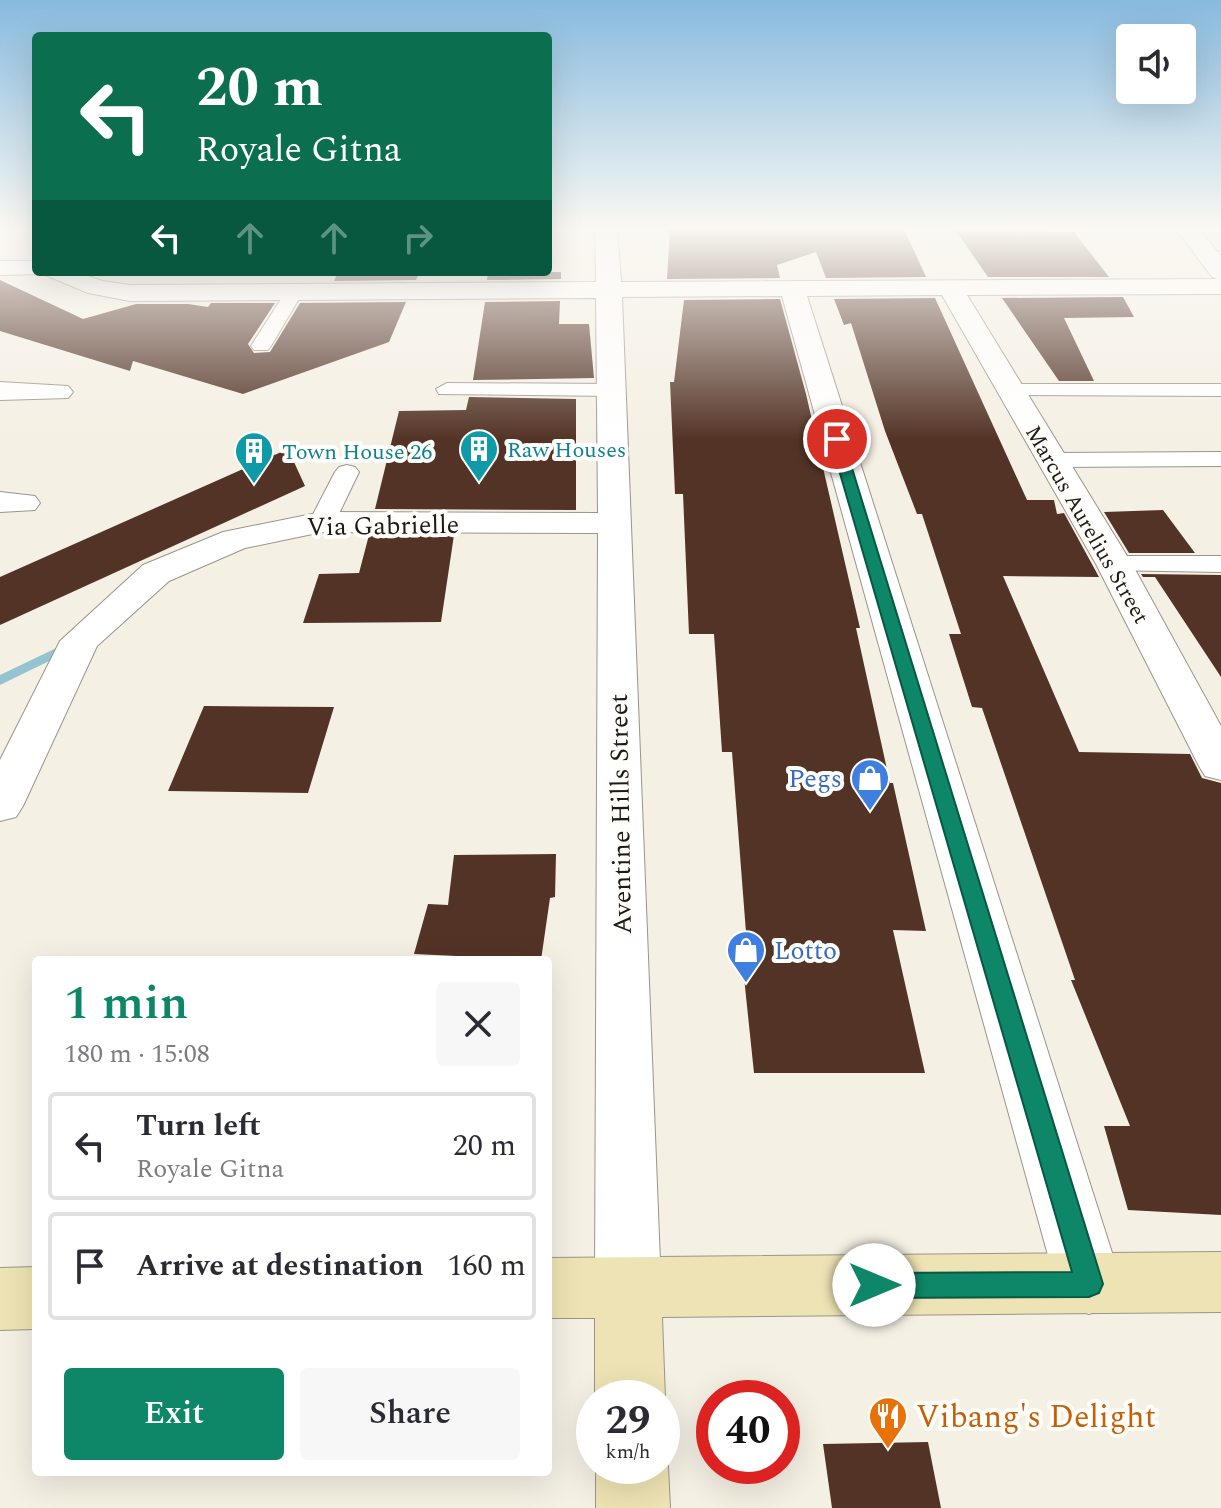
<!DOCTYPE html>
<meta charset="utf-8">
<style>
:root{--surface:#fff;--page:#f7f7f7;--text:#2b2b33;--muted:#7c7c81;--line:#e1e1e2;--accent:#0d8768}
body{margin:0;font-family:Spectral,serif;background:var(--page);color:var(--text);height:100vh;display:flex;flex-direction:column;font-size:30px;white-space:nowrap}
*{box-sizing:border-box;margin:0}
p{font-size:26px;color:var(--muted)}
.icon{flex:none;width:44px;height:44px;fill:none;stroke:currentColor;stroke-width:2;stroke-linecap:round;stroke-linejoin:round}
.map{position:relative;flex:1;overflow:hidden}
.drawer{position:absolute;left:32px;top:956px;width:520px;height:520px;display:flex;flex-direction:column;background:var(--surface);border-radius:8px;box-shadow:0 8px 32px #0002}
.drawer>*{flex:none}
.guide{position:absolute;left:32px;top:32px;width:520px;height:244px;border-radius:8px;box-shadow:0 8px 32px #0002;background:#0b6e4f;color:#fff;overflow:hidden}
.buttons{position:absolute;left:1116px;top:24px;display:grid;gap:16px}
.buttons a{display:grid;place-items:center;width:80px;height:80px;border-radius:8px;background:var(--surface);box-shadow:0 8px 32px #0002;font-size:40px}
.speed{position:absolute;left:576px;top:1380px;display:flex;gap:16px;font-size:40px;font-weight:700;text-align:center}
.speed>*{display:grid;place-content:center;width:104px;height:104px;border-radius:50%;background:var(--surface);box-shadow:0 8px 32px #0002;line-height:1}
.speed small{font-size:20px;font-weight:400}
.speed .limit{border:12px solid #d22;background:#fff;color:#111}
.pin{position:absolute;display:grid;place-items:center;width:68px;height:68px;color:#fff;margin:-34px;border:4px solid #fff;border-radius:50%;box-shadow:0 2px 8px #0007}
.me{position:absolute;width:88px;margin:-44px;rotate:90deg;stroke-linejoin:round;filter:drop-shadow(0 0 6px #0008)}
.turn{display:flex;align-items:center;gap:28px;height:168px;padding:0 32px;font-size:36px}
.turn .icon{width:104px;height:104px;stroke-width:2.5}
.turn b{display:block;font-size:56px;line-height:68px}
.lanes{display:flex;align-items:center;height:76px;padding:0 32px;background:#0003;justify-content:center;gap:40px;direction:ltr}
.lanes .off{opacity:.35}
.round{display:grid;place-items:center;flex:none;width:84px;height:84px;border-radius:8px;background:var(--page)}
.summary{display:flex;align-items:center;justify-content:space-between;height:136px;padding:0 32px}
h1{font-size:48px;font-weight:600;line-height:60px;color:var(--accent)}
.button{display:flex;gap:16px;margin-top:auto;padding:16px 32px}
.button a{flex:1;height:92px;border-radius:8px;background:var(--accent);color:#fff;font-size:32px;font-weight:600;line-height:92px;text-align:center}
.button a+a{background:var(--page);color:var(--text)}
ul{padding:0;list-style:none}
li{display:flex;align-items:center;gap:24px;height:108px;margin:0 16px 12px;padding:0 16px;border:4px solid var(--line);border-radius:8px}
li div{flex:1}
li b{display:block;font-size:30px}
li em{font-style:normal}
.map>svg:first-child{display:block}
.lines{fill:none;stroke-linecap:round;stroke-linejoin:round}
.stream{fill:#95c4d0;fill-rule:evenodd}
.building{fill:#533326}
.lane-casing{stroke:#99958a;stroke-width:2}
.street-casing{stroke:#99958a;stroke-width:2}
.secondary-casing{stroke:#99958a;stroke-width:2}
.lane{fill:#fff;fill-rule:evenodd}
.street{fill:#fff;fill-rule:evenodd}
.secondary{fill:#eee3b4;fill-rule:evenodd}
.route{fill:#0d8768;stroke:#085844;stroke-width:2}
.labels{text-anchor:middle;stroke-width:8;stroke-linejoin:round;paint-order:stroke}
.far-culture-label{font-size:22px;fill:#0d838f;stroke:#fffefb;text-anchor:start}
.far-street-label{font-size:22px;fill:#1d1b17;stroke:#fffefb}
.street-label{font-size:26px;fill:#1d1b17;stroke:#fffefb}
.shop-label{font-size:26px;fill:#366cbe;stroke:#fffefb;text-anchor:end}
.near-food-label{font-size:32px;fill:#c56008;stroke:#fffefb;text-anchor:start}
</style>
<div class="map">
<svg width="1221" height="1508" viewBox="0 0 1221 1508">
<rect width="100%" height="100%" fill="#f5f0e4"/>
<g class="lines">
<path class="stream" d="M71 641 76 642 78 645 76 648 0 685V675Z"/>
</g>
<g class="building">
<path d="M670 229H904L926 277 826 278 816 252 777 265 780 278 667 279Z"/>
<path d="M956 231 1074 232 1109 277H988Z"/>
<path d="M338 272H420L416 280 334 281Z"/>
<path d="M488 272H561V279L487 280Z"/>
<path d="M0 280 83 319 136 304H188L208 307 211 303H275L248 344 254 353 270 352 300 303 406 302 389 342 243 394 133 361 130 371 0 331Z"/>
<path d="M1123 297 1134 317 1064 318 1094 381H1059L1002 298Z"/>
<path d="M935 298 1027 500H1054L1057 514 1064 513 1099 577 1003 576 1079 752 1190 754 1202 778 1221 783V1215L1128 1210 1104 1126H1130L1071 980H1075L982 708 972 707 949 634H961L922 514H917L885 431 851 323 844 325 834 299Z"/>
<path d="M780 299 806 394 860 628H856L890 783H893L926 931 893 930 925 1073H754L742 958H748L732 752H722L714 634H689L683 494H675L670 382H674L684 300Z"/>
<path d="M560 301 559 324H589L594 378 473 380 485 302Z"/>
<path d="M469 397 576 399V510L375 509 399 411 466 410Z"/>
<path d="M288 449 305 486 0 625V577Z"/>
<path d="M1163 510 1195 553H1129L1104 512Z"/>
<path d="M369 535H454L441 622 303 623 319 574 359 573Z"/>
<path d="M1141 574 1221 575V677L1155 577H1143Z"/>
<path d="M204 706 334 707 308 793 168 791Z"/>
<path d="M556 854 555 897 550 898 541 960 414 954 428 904 448 905 454 855Z"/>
<path d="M928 1442 941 1508H832L823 1444Z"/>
</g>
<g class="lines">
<g class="lane-casing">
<g id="lane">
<path d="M294 286 303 292 271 346 268 350H254L251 346 288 288Z"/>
<path d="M447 383 613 384 624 390 613 396 439 394 436 389Z"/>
<path d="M1010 384H1221V396L1002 395 999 390 1002 385Z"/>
<path d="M1221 452V466L1052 467 1044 465 1040 460 1044 455 1052 453Z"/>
<path d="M347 465 355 467 359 472 335 522 331 527H313L309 522 335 472 339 467Z"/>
<path d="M1114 556H1221V572L1105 570 1101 564 1105 558Z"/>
</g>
</g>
<g class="street-casing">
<g id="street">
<path d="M595 229H617L621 282 1218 279 1212 277 1176 229H1199L1221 256V294L967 295 1132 564 1221 726V780L1205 776 1199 766 1096 564 942 295 807 296 1122 1284 1112 1305 1089 1314 1066 1305 1056 1284 782 296 622 297 661 1287 651 1308 628 1317 605 1308 595 1287 598 533 322 532 245 548 169 581 97 646 23 806 16 817 0 821V760L60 641 143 565 223 532 322 512 598 513 596 298 130 301 88 293 43 274 0 275V261H36V272H77L102 281 130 285 596 282Z"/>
<path d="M0 382 68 386 73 392 68 398 0 400Z"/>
<path d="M0 492 35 496 40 503 35 510 0 512Z"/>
</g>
</g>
<g class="secondary-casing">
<g id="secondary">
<path d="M1221 1252V1312L662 1317 665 1398 662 1405V1398H595V1318H548V1258Z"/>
<path d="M36 1267V1329L0 1330V1268Z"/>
<path d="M662 1450 668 1466 670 1508H596V1466H662Z"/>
</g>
</g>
<use href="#lane" class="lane"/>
<use href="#street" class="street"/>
<use href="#secondary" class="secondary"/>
</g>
<linearGradient id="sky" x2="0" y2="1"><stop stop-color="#87bade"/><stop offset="0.52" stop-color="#faf8f3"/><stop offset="1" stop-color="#faf8f3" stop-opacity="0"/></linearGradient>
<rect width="1221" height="440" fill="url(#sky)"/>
<path class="route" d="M837 435 843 439 1103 1284 1099 1293 1089 1297 874 1298 864 1294 860 1285 864 1277 874 1273 1072 1272 830 439Z"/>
<defs>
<g id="building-pin" transform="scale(2)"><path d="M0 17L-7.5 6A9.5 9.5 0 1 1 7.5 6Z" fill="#0f9aa8" stroke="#fffefb"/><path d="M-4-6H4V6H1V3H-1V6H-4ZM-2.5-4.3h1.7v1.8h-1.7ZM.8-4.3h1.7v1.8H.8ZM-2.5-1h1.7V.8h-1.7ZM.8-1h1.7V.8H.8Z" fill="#fff"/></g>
<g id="shop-pin" transform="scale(2)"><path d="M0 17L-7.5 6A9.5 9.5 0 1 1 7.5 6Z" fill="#3f7fe0" stroke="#fffefb"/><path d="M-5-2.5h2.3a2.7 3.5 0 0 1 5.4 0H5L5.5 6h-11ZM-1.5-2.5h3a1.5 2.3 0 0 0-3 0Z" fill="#fff"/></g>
<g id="restaurant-pin" transform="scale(2)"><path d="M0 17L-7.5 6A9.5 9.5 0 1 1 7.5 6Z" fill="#e8710a" stroke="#fffefb"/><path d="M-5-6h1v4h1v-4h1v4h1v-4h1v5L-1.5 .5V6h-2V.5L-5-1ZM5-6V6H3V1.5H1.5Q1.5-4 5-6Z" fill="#fff"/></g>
</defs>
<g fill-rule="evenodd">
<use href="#building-pin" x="479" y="449"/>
<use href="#building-pin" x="254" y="451"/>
<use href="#shop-pin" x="870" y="778"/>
<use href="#shop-pin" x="746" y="950"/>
<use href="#restaurant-pin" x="888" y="1416"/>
</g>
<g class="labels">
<g class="far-culture-label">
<text x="507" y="457">Raw Houses</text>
<text x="282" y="459">Town House 26</text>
</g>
<g class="far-street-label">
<text transform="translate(1088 524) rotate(60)" y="8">Marcus Aurelius Street</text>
</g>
<g class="street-label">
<text transform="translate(383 525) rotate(-1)" y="9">Via Gabrielle</text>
<text transform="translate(620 814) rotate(-91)" y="9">Aventine Hills Street</text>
</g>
<g class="shop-label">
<text x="842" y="787">Pegs</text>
<text x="774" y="959" text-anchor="start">Lotto</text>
</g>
<g class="near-food-label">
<text x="916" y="1427">Vibang's Delight</text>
</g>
</g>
</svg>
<div class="buttons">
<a><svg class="icon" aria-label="sound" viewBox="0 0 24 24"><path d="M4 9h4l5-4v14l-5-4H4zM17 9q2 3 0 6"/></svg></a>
</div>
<div class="speed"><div>29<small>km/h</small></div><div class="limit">40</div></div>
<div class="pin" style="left:837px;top:439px;background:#d93025"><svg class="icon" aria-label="arrive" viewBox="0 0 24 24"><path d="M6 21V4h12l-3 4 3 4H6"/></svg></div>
<svg class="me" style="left:874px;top:1285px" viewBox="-20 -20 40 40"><circle r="19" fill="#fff"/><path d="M0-13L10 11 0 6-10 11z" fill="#0d8768"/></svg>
<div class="guide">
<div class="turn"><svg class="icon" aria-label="left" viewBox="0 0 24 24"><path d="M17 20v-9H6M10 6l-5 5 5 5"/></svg><div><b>20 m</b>Royale Gitna</div></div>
<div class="lanes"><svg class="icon" aria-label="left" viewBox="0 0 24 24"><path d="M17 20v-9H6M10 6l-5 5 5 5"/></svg><svg class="icon off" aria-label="ahead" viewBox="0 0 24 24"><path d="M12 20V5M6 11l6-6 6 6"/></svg><svg class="icon off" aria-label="ahead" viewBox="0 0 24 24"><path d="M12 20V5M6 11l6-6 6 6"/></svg><svg class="icon off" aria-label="right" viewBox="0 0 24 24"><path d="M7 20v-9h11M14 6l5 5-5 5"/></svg></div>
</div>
<section class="drawer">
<div class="summary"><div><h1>1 min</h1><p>180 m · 15:08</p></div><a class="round"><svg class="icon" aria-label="close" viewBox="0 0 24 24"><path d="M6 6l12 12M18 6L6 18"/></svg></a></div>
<ul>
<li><svg class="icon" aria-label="left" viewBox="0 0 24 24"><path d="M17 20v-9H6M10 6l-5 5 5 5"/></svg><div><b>Turn left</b><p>Royale Gitna</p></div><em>20 m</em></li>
<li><svg class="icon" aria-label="arrive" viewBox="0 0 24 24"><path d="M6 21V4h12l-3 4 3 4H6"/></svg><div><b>Arrive at destination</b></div><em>160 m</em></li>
</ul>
<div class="button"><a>Exit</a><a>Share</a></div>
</section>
</div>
